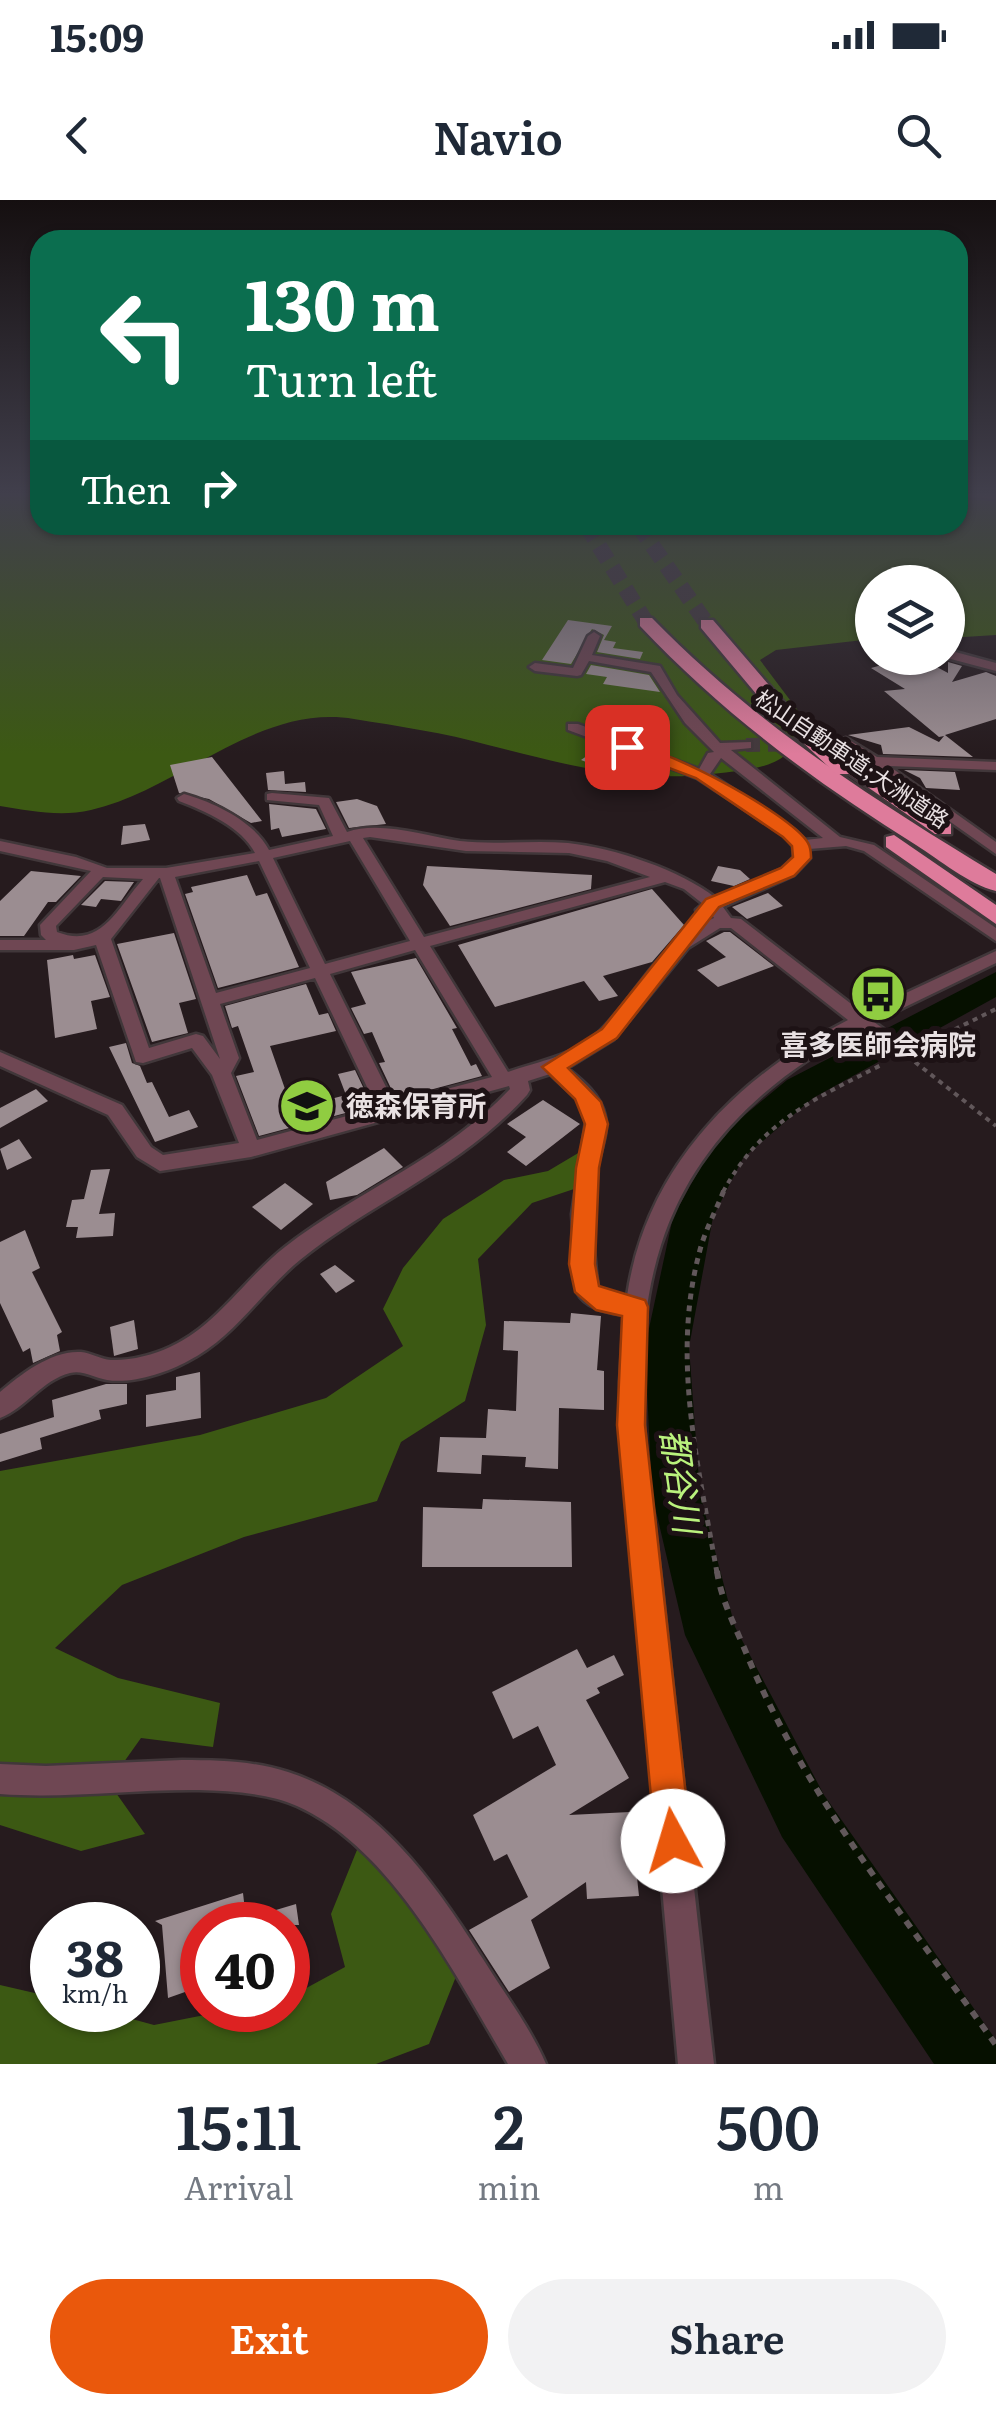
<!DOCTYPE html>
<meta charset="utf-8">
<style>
:root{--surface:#fff;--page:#f2f2f3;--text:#1f2937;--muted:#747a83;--accent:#ea580c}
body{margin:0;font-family:Literata,"Noto Sans JP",serif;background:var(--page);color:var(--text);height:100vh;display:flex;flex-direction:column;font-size:38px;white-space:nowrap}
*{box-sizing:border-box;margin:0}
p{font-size:32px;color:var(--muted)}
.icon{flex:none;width:55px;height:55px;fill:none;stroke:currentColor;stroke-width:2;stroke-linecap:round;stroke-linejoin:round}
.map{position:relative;height:1864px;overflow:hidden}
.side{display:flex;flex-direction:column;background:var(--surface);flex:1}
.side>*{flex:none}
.hud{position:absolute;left:30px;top:30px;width:938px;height:305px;border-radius:30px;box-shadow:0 2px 8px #0004;background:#0b6e4f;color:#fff;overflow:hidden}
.controls{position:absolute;left:855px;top:365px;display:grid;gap:20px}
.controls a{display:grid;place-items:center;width:110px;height:110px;border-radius:50%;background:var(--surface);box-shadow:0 2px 8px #0004;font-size:50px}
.speed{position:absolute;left:30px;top:1702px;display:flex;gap:20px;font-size:50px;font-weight:700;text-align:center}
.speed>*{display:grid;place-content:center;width:130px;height:130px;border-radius:50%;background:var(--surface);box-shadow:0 2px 8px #0004;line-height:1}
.speed small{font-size:25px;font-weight:400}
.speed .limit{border:15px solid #d22;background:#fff;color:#111}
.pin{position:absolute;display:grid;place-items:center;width:85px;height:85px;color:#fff;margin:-42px;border-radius:20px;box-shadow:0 5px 15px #0006}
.me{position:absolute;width:110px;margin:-55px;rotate:354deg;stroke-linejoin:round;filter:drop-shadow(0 0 8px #0008)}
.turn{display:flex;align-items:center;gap:35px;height:210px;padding:0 50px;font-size:45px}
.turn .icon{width:130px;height:130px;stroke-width:2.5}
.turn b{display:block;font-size:70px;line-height:85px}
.then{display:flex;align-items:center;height:95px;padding:0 50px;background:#0003;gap:20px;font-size:38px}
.eta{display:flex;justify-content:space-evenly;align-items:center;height:170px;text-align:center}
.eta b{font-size:60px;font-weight:600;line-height:70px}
.action{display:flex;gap:20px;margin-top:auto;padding:20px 50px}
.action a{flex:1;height:115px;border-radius:60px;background:var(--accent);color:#fff;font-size:40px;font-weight:600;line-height:115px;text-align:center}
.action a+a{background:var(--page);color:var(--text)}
.status{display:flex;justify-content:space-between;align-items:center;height:70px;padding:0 50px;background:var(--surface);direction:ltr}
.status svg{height:28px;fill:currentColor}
header{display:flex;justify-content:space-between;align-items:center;height:130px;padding:0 50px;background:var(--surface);font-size:45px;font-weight:600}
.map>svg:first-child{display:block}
.forest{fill:#3c5913}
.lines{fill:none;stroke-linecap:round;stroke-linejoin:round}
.river{fill:#061000;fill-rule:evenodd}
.building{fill:#9b8d91}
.minor-tunnel{stroke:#43393c;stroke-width:14;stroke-dasharray:14 8;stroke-linecap:butt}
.highway-tunnel{stroke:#43393c;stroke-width:16;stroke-dasharray:16 9;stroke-linecap:butt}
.minor-casing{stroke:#41373a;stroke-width:5}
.highway-casing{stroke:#41373a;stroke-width:5}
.path-far2{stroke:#61575a;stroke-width:4;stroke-dasharray:5 5;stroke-linecap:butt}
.path-far1{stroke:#61575a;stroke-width:5;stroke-dasharray:6 6;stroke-linecap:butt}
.path{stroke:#61575a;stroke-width:6;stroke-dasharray:8 8;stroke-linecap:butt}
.minor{fill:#6f4753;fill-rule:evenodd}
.highway{fill:#de7b9b;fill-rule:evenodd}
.route{fill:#ea580c;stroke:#983908;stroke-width:2.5}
.labels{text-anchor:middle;stroke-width:10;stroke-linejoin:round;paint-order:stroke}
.far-street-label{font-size:22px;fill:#e9e1e3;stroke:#1d1215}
.poi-label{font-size:28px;font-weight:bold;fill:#e9e1e3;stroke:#1d1215}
.near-water-label{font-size:35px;font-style:italic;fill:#baf27d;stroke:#1d1215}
</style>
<div class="status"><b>15:09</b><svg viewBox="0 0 49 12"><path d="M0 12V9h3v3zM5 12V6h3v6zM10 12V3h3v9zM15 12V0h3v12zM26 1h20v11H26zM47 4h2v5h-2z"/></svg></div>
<header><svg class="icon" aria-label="back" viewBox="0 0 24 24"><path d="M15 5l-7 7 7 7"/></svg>Navio<svg class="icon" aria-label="search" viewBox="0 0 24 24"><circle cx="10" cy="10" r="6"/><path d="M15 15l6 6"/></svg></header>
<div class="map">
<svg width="996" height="1864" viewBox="0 0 996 1864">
<rect width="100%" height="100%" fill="#261b1e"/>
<g class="forest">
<path d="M0 293H40V325H958V293H996V435L948 438V382H872V439L776 450 760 460 808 524C801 536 792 552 780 559 763 569 739 571 721 573 634 584 571 566 488 545 445 533 398 526 354 519 258 503 179 590 91 610 61 617 30 611 0 606Z"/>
<path d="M585 949 580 987 532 1003 478 1059 486 1125 465 1201 401 1242 377 1301 244 1337 122 1385 55 1448 118 1478 220 1503 213 1547 141 1538 109 1583 145 1634 81 1651 0 1625V1271L200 1235 326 1198 403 1146 383 1109 403 1068 443 1019 504 980 548 971Z"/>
<path d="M359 1645 424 1721 457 1774 429 1844 376 1864H0V1785L52 1797V1810H99L154 1825 230 1810H288V1798L345 1767 331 1714Z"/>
</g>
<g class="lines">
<path class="river" d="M996 772V797L813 898 743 958 713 1017 689 1147 700 1294 735 1427 824 1595 996 1840V1864H934L782 1637 685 1435 652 1294 645 1147 673 1017 716 939 787 880Z"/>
</g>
<g class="building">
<path d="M568 420 612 426 604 440 616 442 613 448 643 452 640 459 597 452 604 435 592 429 571 464 542 460Z"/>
<path d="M907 458H920L948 473V462L962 466 952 482 986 472 996 476V519L945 535 973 557 883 554 881 545 848 535 909 527 939 542 944 536 939 537 884 491 905 489 871 468Z"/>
<path d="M591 465 649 475 660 492 603 484 607 477 586 474Z"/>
<path d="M601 546 645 563 661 573 640 583 581 560Z"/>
<path d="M212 557 262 621 251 623 209 599 179 593 170 565Z"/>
<path d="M904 570 955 572 960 590 926 588 920 578Z"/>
<path d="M284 571 285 584 305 582 306 592 268 590 266 573Z"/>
<path d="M357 599 377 606 386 624 349 628 336 602Z"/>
<path d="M269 604 316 609 326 629 282 637 279 628 271 630Z"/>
<path d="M145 624 150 640 121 645 123 626Z"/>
<path d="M427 666 592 675 591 689 450 726 423 685Z"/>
<path d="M718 666 740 670 750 679 734 686 711 681Z"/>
<path d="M31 671 81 676 56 702H48L24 736H0V701Z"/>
<path d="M247 675 256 696 267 693 299 767 218 788 185 694 193 692 191 687Z"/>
<path d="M105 681 134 682 121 701 101 699 96 707 81 705Z"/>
<path d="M652 689 684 725 652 762 603 776 618 796 599 801 584 781 495 807 458 745Z"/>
<path d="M768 693 783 706 747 719 732 707Z"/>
<path d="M724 732H730L774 766 718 787 697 770 726 757 706 741Z"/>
<path d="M174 733 196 799 179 803 188 833 152 842 117 744Z"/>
<path d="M73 755 74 759 95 755 110 797 91 801 97 829 55 838 47 760Z"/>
<path d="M416 758 457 828 452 829 471 866 476 864 482 876 396 899 379 863 385 862 372 832 364 834 351 808 366 804 351 772Z"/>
<path d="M306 784 319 815 328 813 336 831 270 846 292 909 346 895 338 874 355 870 372 906 259 936 236 876 254 872 238 826 232 828 225 806Z"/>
<path d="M126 843 132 863 140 866 147 883 152 882 169 917 189 910 198 927 155 942 109 847Z"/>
<path d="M36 889 48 901 0 928V908Z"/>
<path d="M543 900 580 924 526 966 507 952 526 937 507 924Z"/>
<path d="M19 939 32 958 7 970 0 949Z"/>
<path d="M384 948 403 967 357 995 330 1000 326 982Z"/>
<path d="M110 969 99 1014 115 1013 113 1036 76 1038 78 1027H66L72 1000 84 999 91 970Z"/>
<path d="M285 983 313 1004 281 1030 252 1007Z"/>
<path d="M25 1030 40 1068 32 1072 62 1132 57 1135 60 1151 33 1163 30 1148 23 1152 0 1103V1042Z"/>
<path d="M335 1065 355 1081 336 1093 320 1074Z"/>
<path d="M571 1113 601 1116 597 1170 604 1171V1210L559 1208 558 1269 525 1267 526 1257 482 1255 481 1274 437 1272 440 1237 486 1238 488 1209 516 1211 518 1151 503 1150 504 1121 570 1123Z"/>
<path d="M134 1120 138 1149 114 1156 110 1127Z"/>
<path d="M200 1172 201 1218 146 1227V1195L176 1190V1177Z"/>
<path d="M106 1184H127V1204L99 1210 101 1219 40 1238 42 1249 0 1262V1234L54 1217 52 1200Z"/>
<path d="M483 1299 571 1302 572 1367H422L423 1307 482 1309Z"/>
<path d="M577 1449 587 1468 614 1455 624 1475 597 1488 600 1493 586 1500 629 1578 569 1615 630 1612 639 1696 587 1699 586 1682 531 1720 550 1768 509 1792 469 1730 528 1697 507 1654 494 1661 473 1615 556 1565 538 1526 513 1539 492 1492Z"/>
<path d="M243 1693 246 1719 296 1704 299 1725H202V1786L168 1798 162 1725 155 1721Z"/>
</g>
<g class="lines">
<path class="minor-tunnel" d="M746 545 829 544"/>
<g class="highway-tunnel">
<path d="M586 325 646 422"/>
<path d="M638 325 707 424"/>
</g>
<g class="minor-casing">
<g id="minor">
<path d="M958 293H996V299L958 296Z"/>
<path d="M594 432 600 436 592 455 660 466 677 495 720 543 751 542V548L731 550 840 637 874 645 996 728V741L864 651 846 646 809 649 810 658 794 675 723 707 731 718 741 719 863 813 996 751V763L874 822 906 845 908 850 906 855H892L860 829C769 877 693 945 661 1045 624 1160 652 1289 664 1406 680 1558 696 1711 714 1864H678L623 1256 620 1182 624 1115C607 1112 586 1109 577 1092L572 1014 586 921 578 900 550 874 528 881 530 890 527 895C459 970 376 999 300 1060 261 1092 234 1138 188 1161 166 1173 132 1184 107 1180 94 1178 84 1170 70 1173 42 1180 26 1208 0 1218V1192C21 1174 52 1150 81 1152 91 1153 100 1159 111 1160 129 1161 153 1155 170 1147 218 1125 245 1078 285 1047 358 990 446 958 510 889L509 886 251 957 160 971 137 957 108 915 0 866V852L122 905 151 947 163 955 239 943 212 875 192 848 143 863 136 862 96 745 74 750H0V740H46L41 735 40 725 91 671 0 651V641L76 657 107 668H166L255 653C242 627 205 611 179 601L177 598 184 594C213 602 254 621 269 650L333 636 319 605 267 600V594L272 593 329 598 347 632C379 620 426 636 460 641 495 645 532 640 568 643 615 648 680 670 716 698L782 669 794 657 793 646 785 636 697 578 568 530V524H578L699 569 708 553 714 552 685 523 651 472 589 461 581 475 577 476 535 471 529 467 535 463 573 468 588 436ZM721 558 823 638 805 640 795 630 710 574ZM370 637 466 651 569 653 607 661 650 677 424 737 363 638ZM350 641 410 741 325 764 273 658ZM259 661 310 768 216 793 175 677ZM103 677 143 679C116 710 101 749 57 732L56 726ZM159 678H160L220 859 203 836 196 834 149 848 111 739ZM665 682 684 689 703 704 696 710 698 713H711L714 718C660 738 639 794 599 832 574 856 539 861 508 872L430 746ZM720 728H731L848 820C737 877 646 967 627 1096L610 1093 598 1087C592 1048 592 1008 597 970 599 952 609 934 605 916 601 895 582 880 567 868L614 839 688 748ZM415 750 492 877 394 903 330 774ZM315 778 377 908 257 940 231 873 239 858 220 804Z"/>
<path d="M948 450 996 463V471L947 458Z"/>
<path d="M846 538 877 557 996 562V570L889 566 996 642V654L844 547 834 548 827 544Z"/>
<path d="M182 1560C218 1560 254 1561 288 1572 377 1600 436 1684 483 1759 504 1793 530 1827 546 1864H508C457 1778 393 1649 297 1606 268 1593 231 1591 199 1590 133 1589 67 1599 0 1594V1564L46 1566Z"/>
</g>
</g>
<g class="highway-casing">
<g id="highway">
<path d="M640 418H652C754 523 872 599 996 674V691C968 684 940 660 916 645 815 582 722 513 640 426Z"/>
<path d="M701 420H713L787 506 832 547 951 624V634H935L849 574H836L773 514 701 428Z"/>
<path d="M894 635 996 705V724L886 647V637Z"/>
</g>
</g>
<g class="path-far2">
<path d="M919 847 996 809"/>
<path d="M915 862 996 926"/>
<path d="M723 992C761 921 815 899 883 864"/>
</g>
<path class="path-far1" d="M717 1373C699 1269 671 1159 699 1054 704 1032 716 1011 724 990"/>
<path class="path" d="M717 1371C721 1399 734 1424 745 1450 804 1595 906 1718 996 1845"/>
<use href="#minor" class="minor"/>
<use href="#highway" class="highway"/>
</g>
<linearGradient id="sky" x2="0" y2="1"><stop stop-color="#150f10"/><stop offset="0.53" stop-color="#413f4c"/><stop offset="1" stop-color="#413f4c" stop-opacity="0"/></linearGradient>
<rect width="996" height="554" fill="url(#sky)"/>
<path class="route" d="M621 544C654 540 792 614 808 643 810 646 811 654 811 658L794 676 719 707 617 838 568 868 601 902 608 924 599 968 595 1064 599 1086 645 1100 648 1107 645 1225 691 1641 685 1654 673 1659 660 1654 655 1641 617 1225 622 1116 596 1110 575 1092 569 1064 576 968 585 924 575 899 542 867 602 829 706 699 781 668 793 657 792 646 783 637 696 578 621 550Z"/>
<defs>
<g id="bus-disc" transform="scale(2.875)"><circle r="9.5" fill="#90cd41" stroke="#1d1215"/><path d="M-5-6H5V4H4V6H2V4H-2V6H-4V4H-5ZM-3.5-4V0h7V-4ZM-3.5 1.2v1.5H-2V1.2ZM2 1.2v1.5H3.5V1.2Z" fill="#111"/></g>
<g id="school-disc" transform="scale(2.875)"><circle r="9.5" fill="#90cd41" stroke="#1d1215"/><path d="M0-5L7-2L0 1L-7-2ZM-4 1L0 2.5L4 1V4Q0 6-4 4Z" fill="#111"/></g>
</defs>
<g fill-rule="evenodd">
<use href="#bus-disc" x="878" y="794"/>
<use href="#school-disc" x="307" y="906"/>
</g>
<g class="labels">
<g class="far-street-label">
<text transform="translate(852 559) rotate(34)" y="8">松山自動車道;大洲道路</text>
</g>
<g class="poi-label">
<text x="878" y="855">喜多医師会病院</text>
<text x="346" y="916" text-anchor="start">徳森保育所</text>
</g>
<g class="near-water-label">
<text transform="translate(680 1281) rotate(82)" y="12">都谷川</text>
</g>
</g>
</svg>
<div class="controls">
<a><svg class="icon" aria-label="layers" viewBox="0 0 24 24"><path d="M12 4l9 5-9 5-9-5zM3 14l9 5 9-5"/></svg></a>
</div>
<div class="speed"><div>38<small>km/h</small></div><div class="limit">40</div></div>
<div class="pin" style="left:627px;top:547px;background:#d93025"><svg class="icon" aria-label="arrive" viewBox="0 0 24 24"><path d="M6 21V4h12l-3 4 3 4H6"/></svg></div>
<svg class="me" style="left:673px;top:1641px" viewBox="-20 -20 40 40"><circle r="19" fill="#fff"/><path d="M0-13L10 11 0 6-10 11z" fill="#ea580c"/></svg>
<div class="hud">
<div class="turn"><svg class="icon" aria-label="left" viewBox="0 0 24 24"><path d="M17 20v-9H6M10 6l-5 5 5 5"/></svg><div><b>130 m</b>Turn left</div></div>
<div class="then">Then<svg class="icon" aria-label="right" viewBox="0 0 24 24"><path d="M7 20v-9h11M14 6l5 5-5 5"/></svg></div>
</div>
</div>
<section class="side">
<div class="eta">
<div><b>15:11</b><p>Arrival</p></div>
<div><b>2</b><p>min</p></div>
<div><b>500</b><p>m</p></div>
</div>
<div class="action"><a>Exit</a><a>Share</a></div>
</section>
